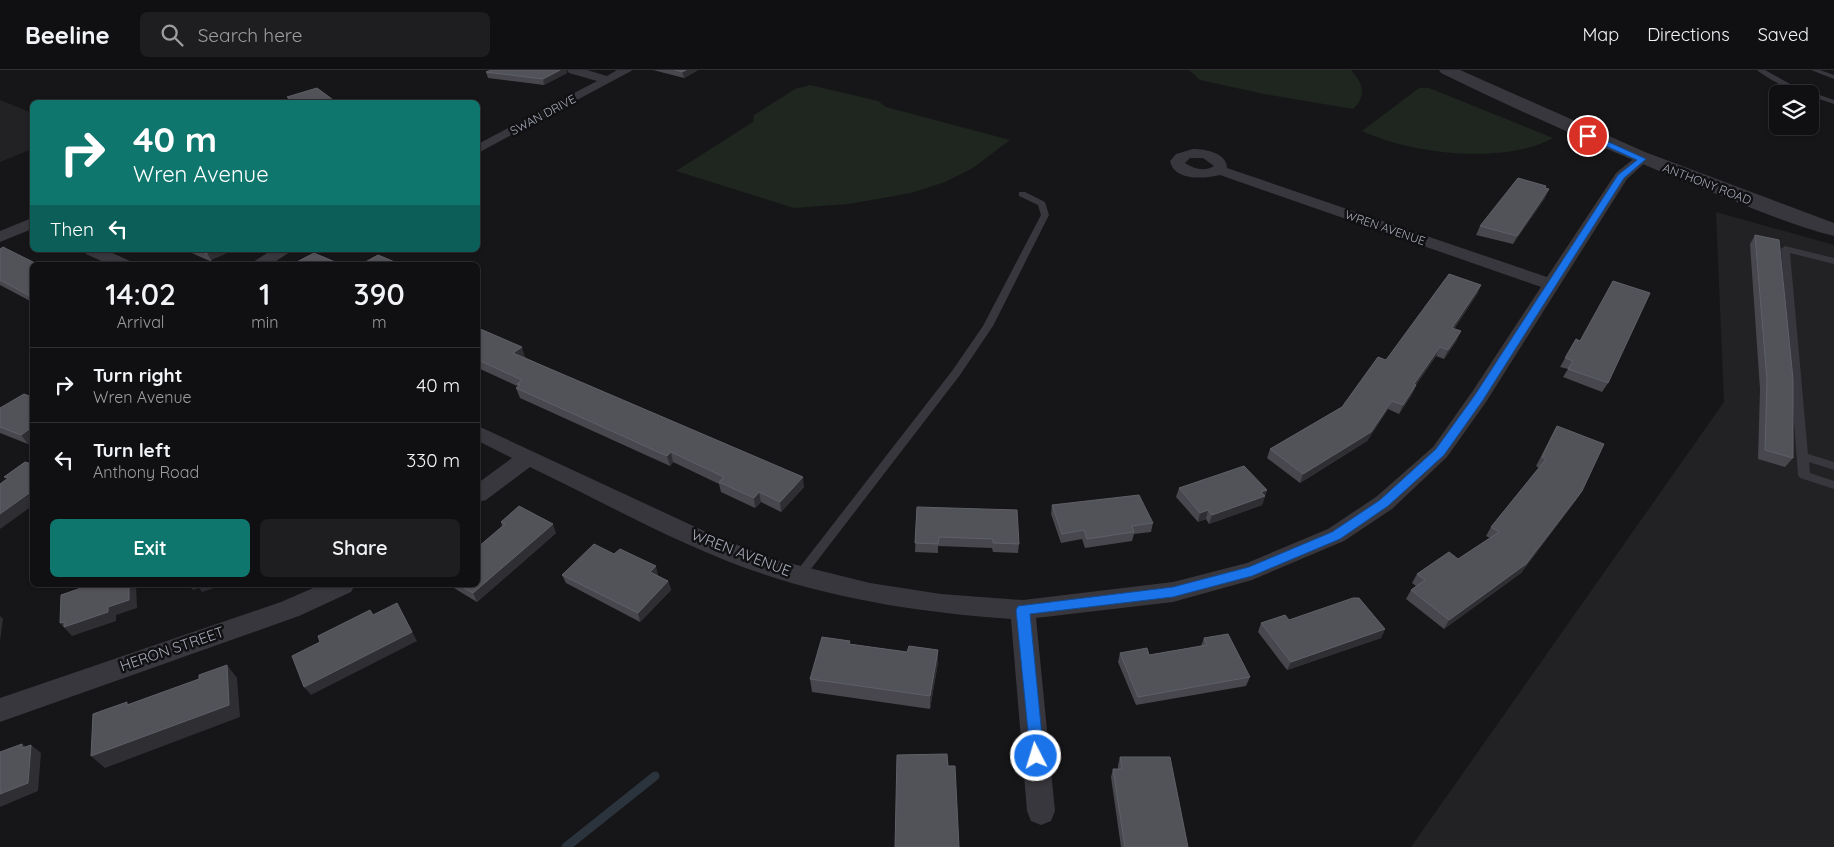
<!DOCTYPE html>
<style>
:root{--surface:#101012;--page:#1e1e20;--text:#f1f3f6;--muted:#9c9d9f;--line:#303032;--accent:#0f766e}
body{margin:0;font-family:Quicksand,sans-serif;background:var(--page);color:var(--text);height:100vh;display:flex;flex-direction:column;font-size:19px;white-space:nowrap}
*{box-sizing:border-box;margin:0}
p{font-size:16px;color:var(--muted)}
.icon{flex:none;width:28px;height:28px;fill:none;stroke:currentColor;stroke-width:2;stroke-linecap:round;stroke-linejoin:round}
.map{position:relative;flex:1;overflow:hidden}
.details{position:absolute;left:30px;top:192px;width:450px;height:325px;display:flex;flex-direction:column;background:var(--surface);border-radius:8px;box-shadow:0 1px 4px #0004,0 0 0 1px var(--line)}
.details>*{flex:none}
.hud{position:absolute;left:30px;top:30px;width:450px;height:152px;border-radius:8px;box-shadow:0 1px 4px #0004,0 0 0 1px var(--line);background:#0f766e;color:#fff;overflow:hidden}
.fabs{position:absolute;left:1769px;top:15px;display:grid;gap:10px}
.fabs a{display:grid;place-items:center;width:50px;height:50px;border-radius:8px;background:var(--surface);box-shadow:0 1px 4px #0004,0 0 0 1px var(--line);font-size:25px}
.pin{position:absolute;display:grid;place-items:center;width:42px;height:42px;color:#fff;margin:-21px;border:2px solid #fff;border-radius:50%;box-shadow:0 1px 5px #0007}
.me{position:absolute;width:55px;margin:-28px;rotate:355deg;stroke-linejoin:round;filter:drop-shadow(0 0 4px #0008)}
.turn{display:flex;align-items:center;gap:18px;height:105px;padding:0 20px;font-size:22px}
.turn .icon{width:65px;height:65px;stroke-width:2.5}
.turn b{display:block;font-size:35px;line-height:42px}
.then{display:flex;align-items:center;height:48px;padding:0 20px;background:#0003;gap:10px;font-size:19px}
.eta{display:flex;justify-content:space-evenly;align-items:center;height:85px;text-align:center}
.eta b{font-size:30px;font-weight:600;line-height:35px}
.button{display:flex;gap:10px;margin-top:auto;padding:10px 20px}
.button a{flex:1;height:58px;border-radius:8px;background:var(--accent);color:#fff;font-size:20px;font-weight:600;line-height:58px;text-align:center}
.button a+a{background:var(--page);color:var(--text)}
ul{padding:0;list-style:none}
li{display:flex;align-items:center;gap:15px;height:75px;padding:0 20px;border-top:1px solid var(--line)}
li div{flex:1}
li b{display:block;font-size:19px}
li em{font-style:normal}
header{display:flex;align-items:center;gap:30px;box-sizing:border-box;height:70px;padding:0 25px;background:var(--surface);border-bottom:1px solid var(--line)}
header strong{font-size:24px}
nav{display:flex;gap:28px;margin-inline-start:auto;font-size:18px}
.search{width:350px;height:45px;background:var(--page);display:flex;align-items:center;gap:12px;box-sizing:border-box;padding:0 18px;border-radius:8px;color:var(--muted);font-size:19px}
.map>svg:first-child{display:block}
.built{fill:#222225}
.green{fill:#1e261f}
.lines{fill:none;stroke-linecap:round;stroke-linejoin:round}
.stream{stroke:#2b343d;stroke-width:9}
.service{fill:#37373d;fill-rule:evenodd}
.minor{fill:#37373d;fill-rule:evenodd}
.tertiary{fill:#37373d;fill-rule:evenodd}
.wall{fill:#47474d}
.shaded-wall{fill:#2f2f33}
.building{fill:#525259;stroke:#5f6068}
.route{fill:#1a73e8;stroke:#114b97}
.labels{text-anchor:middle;stroke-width:5;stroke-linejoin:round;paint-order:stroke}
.far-street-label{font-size:12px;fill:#a7abb9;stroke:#111113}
.street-label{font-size:15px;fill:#a7abb9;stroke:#111113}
</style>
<header>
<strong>Beeline</strong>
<div class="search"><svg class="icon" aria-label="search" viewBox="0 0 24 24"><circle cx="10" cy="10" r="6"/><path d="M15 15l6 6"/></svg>Search here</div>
<nav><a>Map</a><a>Directions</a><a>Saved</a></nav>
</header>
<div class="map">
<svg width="1834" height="777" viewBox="0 0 1834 777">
<rect width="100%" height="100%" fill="#161618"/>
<g class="built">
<path d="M0 30 32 43V79L0 92Z"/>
<path d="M1716 142 1834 175V777H1411L1724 332Z"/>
</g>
<g class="green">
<path d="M1189 0H1351C1363 13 1367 26 1353 39L1264 24 1200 10Z"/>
<path d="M810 15 878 31 886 37 1010 70 973 98 945 112 911 123 849 134 794 138 676 101 753 52 754 45 795 19Z"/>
<path d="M1419 18H1429L1553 68C1505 95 1411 84 1362 61Z"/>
</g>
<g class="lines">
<path class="stream" d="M566 777 655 706"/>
<g class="service">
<path d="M1757 0H1765L1794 16 1834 30V34L1810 26V24C1795 24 1768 9 1757 0Z"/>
<path d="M1811 0H1820L1834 5V9Z"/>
<path d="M1019 122H1025L1045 132 1049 145 993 256 960 305 804 508 800 510 796 508 794 505 796 502 952 301 983 256 1041 145 1038 135 1019 126Z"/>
<path d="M1785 176 1834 188V194L1790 183 1808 384 1834 392V400L1809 392 1810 403 1834 411V419L1800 408 1798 405 1781 179Z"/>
</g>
<g class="minor">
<path d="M567 0H587L607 6 617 0H633L478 83V74L597 11 569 3Z"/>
<path d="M1193 79C1206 79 1227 83 1227 98L1547 207 1616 103 1637 86H1647L1649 89 1627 109 1486 332 1447 387 1392 439 1344 471 1252 510 1173 532 1036 548 1055 741 1051 751 1041 755 1031 751 1027 741 1011 549C927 543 844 531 763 504 684 478 605 433 530 397L486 430 478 432V413L512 388 478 371V356L717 467 773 489 870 513 941 524 1023 530 1173 512 1247 493 1328 459 1376 427 1433 377 1472 322 1541 217 1220 105C1204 109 1174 111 1170 91L1176 84ZM1190 88H1203L1214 96C1204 102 1194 99 1185 93Z"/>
<path d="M32 148V159L0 172V161Z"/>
<path d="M84 180H106L130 191 133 195H110L86 184Z"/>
<path d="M272 180H293L270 195H248Z"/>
<path d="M320 515H355L351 522 299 546 0 652V628L281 532Z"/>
</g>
<path class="tertiary" d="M1439 0H1460L1645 82 1834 153V166C1792 156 1750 137 1709 121 1618 85 1529 46 1441 3Z"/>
</g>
<g class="wall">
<path d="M491 0H566L567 3 544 15 488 8 486 2Z"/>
<path d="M653 0H698L684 8Z"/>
<path d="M287 27 336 32H290Z"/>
<path d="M1546 116 1545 118V128L1513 174 1476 165 1480 156Z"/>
<path d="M1755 165 1793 388 1785 397 1758 389 1760 319 1750 174Z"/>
<path d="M0 179 32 195V232L0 215Z"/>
<path d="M185 180H233L211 190 212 192Z"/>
<path d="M1481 215 1477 224 1454 259 1457 270 1444 289 1436 286 1416 315 1412 324 1399 344 1388 339 1367 371 1300 413 1267 388 1270 379 1342 337 1386 290Z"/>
<path d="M478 258 525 287H524L804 417 781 442 761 432 755 438 721 422 719 414 673 392 670 396 520 328 516 318 518 317 517 316 478 298Z"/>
<path d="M1576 269 1608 313 1602 322 1563 307 1568 299 1560 297Z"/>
<path d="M32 327V371L28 374 0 363V338Z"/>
<path d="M1557 356 1582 421 1576 430 1521 503 1444 559 1406 529 1411 520 1416 516 1412 513 1417 504 1458 489 1490 468 1486 466 1491 457 1539 398 1536 396 1552 365Z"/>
<path d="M1179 418 1267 420 1262 435 1209 454 1206 449 1198 452 1176 427Z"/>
<path d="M1052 435 1153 453 1151 462 1134 464 1132 471 1085 478 1082 469 1061 473 1051 444Z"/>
<path d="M917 437 1019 474 1018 483 993 482 992 478 938 476V483L915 482Z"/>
<path d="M501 452 556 463 477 532 449 515H478L502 456Z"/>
<path d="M614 484 658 505V506L668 511 671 520 640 552 566 513 562 505Z"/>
<path d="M1289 550 1385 559 1381 568 1287 600 1258 562 1261 553Z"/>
<path d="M1204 568 1250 607 1246 616 1136 635 1118 592 1120 583 1149 585 1201 576Z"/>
<path d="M850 574 907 582 938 580V592L930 639 812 622 810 609Z"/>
<path d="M1120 687 1188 777H1121L1111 707 1113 699H1118V695Z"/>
</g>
<g class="shaded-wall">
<path d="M560 0H566L567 3 544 15 543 9Z"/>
<path d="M686 0H698L684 8 682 2Z"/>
<path d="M1549 119 1545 128 1513 174 1517 166Z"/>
<path d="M209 180H233L211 190 206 181Z"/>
<path d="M1481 215 1477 224 1448 267 1452 258Z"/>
<path d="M1461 261 1457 270 1444 289 1448 280Z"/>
<path d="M522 277 525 287 517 293 513 283Z"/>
<path d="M1440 277 1436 286 1410 323 1414 314Z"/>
<path d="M1416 315 1412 324 1399 344 1403 335Z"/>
<path d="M1392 331 1388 339 1367 371 1300 413 1303 404Z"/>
<path d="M32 357V371L28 374 21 365Z"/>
<path d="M671 382 673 392 670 396 667 386Z"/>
<path d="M803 407 804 417 781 442 780 432Z"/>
<path d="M1267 420 1262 435 1209 454 1212 445 1261 422Z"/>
<path d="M32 421V436L0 459V444Z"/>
<path d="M1582 421 1576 430 1521 503 1444 559 1449 550Z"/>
<path d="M759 422 761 432 755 438 754 428Z"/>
<path d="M1208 440 1206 449 1198 452 1200 443Z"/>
<path d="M553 454 556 463 477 532 473 523Z"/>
<path d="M656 496 658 505 652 511 650 502Z"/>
<path d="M668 511 671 520 640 552 638 543Z"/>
<path d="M129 515H136L137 538 116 545V551L72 566 60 553 108 537Z"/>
<path d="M189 515H223L202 522 199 518 193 520Z"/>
<path d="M397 533 417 571 311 625 304 617Z"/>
<path d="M0 546 3 549 0 571Z"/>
<path d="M1385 559 1381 568 1287 600 1291 592Z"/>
<path d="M938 580V592L930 639V626Z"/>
<path d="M227 595 237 608 240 647 105 698 91 686Z"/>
<path d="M22 674 30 680 31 675 41 683 38 721 0 737V724L22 678Z"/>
</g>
<g class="building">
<path d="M491 0H560L543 9 486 2Z"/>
<path d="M675 0H686L682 2Z"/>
<path d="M317 18 336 32H295L287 27Z"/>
<path d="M1518 108 1546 116 1545 118 1549 119 1517 166 1480 156Z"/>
<path d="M1755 165 1779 170 1793 309V388L1765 380 1767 310Z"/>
<path d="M3 177 39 195H32V227L0 210V179Z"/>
<path d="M199 180H209L206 181 207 184Z"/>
<path d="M314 183 342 195H291Z"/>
<path d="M378 185 402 195H360Z"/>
<path d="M1449 204 1481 215 1452 258 1461 261 1448 280 1440 277 1414 314 1416 315 1403 335 1392 331 1371 362 1303 404 1270 379 1342 337 1378 287 1386 290Z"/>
<path d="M1613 211 1650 223 1608 313 1568 299 1573 291 1565 288 1576 269 1580 271Z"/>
<path d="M478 258 522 277 513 283 803 407 780 432 759 422 754 428 719 412 724 407 671 382 667 386 516 318 520 315 517 314 522 310 478 290Z"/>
<path d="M24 324 32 327V357L21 365 0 357V338Z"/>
<path d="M1557 356 1604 374 1582 421 1526 494 1449 550 1411 520 1425 510 1417 504 1449 482 1458 489 1499 462 1491 457 1546 389 1542 387Z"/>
<path d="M25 392 32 394V421L0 444V414L8 408 4 407Z"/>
<path d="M1244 396 1267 420 1261 422 1265 426 1212 445 1208 440 1200 443 1179 418Z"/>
<path d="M1139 425 1153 453 1132 456 1134 462 1087 469 1084 460 1062 464 1052 435Z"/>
<path d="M519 436 553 454 473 523 459 515H478V477L505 454 501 452Z"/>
<path d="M917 437 1017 440 1019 474 993 473V469L939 467 938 474 915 473Z"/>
<path d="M594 474 614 484 620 479 656 496 650 502 668 511 638 543 562 505Z"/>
<path d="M90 515H129V530L108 537V542L64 557V552L60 553 61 525Z"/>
<path d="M1353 528H1359L1385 559 1291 592 1261 553 1285 545 1289 550Z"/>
<path d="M397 533 412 562 304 617 292 586 320 572 318 566 370 540 373 545Z"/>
<path d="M1228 564 1250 607 1138 627 1120 583 1147 578 1149 585 1207 575 1204 568Z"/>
<path d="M822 567 850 571 849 574 907 582 909 576 938 580 930 626 810 609Z"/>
<path d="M227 595 229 635 91 686 93 644 127 632V635L199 609V605Z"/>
<path d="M22 674V678L31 675 28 713 0 724V682Z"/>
<path d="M947 684 948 696H955L959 777H895L897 685Z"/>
<path d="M1120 687H1170L1188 777H1125L1113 699H1122Z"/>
</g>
<path class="route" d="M1586 64H1591L1646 89 1624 108 1483 330 1444 385 1388 436 1340 469 1252 506 1173 527 1030 544 1044 686 1042 691 1036 693 1031 691 1016 540 1018 536 1173 517 1249 497 1332 462 1380 430 1436 379 1475 325 1618 105 1637 90 1586 67Z"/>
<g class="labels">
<g class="far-street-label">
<text transform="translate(543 45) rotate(-28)" y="4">SWAN DRIVE</text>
<text transform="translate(1707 114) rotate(21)" y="4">ANTHONY ROAD</text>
<text transform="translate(1385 158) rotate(19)" y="4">WREN AVENUE</text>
</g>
<g class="street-label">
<text transform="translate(741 483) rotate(21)" y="5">WREN AVENUE</text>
<text transform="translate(172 579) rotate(-19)" y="5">HERON STREET</text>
</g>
</g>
</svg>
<div class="fabs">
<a><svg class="icon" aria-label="layers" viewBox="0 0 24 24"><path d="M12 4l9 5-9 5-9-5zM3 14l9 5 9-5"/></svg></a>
</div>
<div class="pin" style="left:1588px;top:66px;background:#d93025"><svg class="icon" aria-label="arrive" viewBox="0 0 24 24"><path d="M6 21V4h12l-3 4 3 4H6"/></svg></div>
<svg class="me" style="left:1036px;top:686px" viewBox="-20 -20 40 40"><circle r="17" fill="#1a73e8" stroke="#fff" stroke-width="3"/><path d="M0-11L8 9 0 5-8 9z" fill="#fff"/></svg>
<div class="hud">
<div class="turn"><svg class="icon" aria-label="right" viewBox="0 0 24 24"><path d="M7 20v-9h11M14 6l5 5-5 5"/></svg><div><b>40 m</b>Wren Avenue</div></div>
<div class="then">Then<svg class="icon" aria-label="left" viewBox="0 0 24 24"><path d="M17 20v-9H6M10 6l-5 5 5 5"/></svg></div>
</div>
<section class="details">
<div class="eta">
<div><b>14:02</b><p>Arrival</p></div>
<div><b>1</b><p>min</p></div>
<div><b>390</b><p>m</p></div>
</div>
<ul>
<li><svg class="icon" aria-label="right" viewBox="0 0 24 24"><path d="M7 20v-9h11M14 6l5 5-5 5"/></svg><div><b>Turn right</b><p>Wren Avenue</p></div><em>40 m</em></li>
<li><svg class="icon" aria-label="left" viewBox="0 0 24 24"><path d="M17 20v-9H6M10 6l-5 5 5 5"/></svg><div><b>Turn left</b><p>Anthony Road</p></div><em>330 m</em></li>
</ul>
<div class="button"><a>Exit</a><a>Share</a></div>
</section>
</div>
